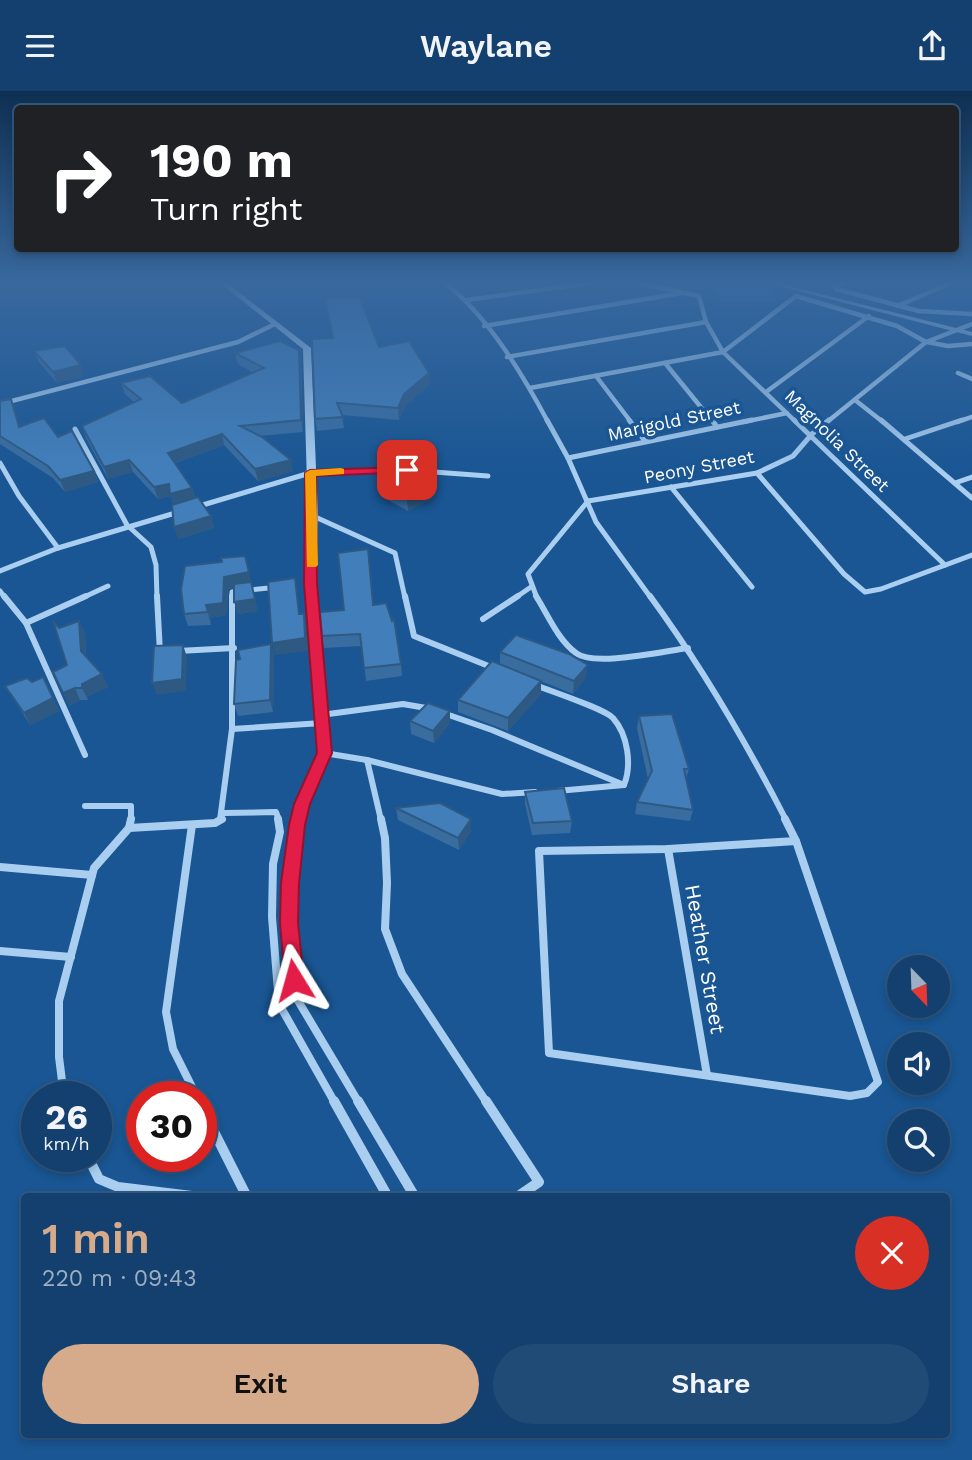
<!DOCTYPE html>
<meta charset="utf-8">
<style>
:root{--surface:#13406e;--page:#204b76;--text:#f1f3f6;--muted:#9dafc2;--line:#325981;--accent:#d6ab8b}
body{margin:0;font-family:"Work Sans",sans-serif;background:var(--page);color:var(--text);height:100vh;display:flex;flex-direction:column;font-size:26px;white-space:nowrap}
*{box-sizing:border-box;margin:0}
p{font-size:23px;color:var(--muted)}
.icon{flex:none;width:38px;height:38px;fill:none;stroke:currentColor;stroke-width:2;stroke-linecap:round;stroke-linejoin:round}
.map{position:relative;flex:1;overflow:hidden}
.details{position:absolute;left:21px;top:1102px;width:929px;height:245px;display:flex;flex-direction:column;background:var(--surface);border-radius:7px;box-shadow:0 4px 10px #0003,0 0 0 2px var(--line)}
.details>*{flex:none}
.hud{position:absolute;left:14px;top:14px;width:945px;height:147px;border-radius:7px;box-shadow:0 4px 10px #0003,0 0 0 2px var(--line);background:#202124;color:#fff;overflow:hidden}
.needle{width:46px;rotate:157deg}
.fabs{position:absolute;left:887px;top:864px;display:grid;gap:14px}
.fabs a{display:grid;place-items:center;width:63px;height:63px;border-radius:50%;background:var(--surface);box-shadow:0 4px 10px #0003,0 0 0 2px var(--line);font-size:35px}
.speed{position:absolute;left:21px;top:990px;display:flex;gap:14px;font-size:35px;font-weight:700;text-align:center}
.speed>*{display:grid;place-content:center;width:91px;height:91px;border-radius:50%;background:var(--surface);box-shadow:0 4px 10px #0003,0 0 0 2px var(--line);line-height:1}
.speed small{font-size:18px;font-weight:400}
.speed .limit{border:10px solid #d22;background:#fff;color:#111}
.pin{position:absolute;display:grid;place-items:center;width:60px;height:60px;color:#fff;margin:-30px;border-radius:14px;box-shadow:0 4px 10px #0006}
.me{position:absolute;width:77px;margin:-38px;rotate:352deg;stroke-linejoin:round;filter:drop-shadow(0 0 5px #0008)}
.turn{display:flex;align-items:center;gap:24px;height:147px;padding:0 21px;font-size:32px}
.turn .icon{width:91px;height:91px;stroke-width:2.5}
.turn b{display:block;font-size:49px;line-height:60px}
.round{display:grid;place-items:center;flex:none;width:74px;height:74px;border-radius:37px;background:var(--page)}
.summary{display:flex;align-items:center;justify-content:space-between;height:119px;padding:0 21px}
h1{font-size:42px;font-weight:600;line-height:52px;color:var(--accent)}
.primary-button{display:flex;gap:14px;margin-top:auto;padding:14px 21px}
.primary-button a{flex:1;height:80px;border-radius:42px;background:var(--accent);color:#111;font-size:28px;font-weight:600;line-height:80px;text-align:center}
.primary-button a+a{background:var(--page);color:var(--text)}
header{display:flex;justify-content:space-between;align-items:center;height:91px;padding:0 21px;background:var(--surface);font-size:32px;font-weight:600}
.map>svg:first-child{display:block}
.green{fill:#2c70b1}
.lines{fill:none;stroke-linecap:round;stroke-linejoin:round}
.minor-far4{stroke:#a9cef0;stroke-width:4.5}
.minor-far3{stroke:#a9cef0;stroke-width:5}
.minor-far2{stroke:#a9cef0;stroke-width:6}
.minor-far1{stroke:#a9cef0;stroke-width:8}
.minor{stroke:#a9cef0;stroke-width:10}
.tertiary{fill:#a9cef0;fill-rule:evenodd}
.wall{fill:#396da0}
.shaded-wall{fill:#2e5982}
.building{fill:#427fba;stroke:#2e5982;stroke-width:2}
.route{fill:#e11d48;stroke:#92132f;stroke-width:2}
.slow{fill:#f59e0b}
.labels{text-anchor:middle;stroke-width:7;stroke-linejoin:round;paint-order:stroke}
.far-street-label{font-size:18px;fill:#fff;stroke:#195693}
.street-label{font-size:21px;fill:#fff;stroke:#195693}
</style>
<header><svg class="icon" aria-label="menu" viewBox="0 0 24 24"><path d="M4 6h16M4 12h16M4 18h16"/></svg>Waylane<svg class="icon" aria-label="share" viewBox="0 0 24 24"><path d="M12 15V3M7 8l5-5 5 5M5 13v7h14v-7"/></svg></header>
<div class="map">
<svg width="972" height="1369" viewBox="0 0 972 1369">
<rect width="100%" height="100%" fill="#195693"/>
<path class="green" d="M768 196 778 210 721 211 713 197Z"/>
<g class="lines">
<g class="minor-far4">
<path d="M445 192C488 225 523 284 548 331"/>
<path d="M639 192 699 205 706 231 723 261 796 331"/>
<path d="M843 192 835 196 836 198 919 220 972 223"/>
<path d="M467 209 589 192"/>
<path d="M897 215 951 192"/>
<path d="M484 235 682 202"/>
<path d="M926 251 972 233"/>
<path d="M927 251 948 255 972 253"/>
<path d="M507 266 706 231"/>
<path d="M665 272 713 331"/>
<path d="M958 282 972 288"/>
<path d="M596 285 631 331"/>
<path d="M530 297 723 261 796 205 897 235 926 251 827 331"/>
<path d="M766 301 869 225"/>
<path d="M855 309 883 331"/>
<path d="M0 313 238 251 275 233"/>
<path d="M743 331 787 322"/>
<path d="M957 331 972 326"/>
</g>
<g class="minor-far3">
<path d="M547 329 568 367 596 431 651 507"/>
<path d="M629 329 645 350"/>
<path d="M712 329 717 336"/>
<path d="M794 329 945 474"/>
<path d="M881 329 972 407"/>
<path d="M75 338 127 434 151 456 156 474 157 507"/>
<path d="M905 348 962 329"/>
<path d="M568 367 752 329"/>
<path d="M0 372 19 405 58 457"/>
<path d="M757 382 844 483 865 501 881 498 972 464"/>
<path d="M955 392 972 386"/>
<path d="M671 396 752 496"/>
<path d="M588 410 757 382 793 365 812 343 829 329"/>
<path d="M196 416 310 382 407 379 488 385"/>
<path d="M313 425 395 462 405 507"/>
<path d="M0 480 58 457 182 420"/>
<path d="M0 500 5 507"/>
<path d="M82 507 108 495"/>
<path d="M232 507V501L278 496"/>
<path d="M515 507 531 496"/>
<path d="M537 507 528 483 588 410"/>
</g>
<g class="minor-far2">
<path d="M4 505 26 532 85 664"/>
<path d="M157 505 160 562"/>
<path d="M405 505 414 545 496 578"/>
<path d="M536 505C548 524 558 549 576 562 594 576 664 560 688 557"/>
<path d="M650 505C702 576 746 651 786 729"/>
<path d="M483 528 518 505"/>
<path d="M26 532 86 505"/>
<path d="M178 560 234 557"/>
<path d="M533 593C549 600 603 617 613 627 628 644 632 674 624 694L557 700"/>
<path d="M432 618 403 613 321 624 324 662 367 669 502 703 535 701"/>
<path d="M443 622 492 639 624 694"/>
<path d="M232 638 322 632"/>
<path d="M367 669 381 729"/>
<path d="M85 715H131V729"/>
<path d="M224 722 276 721 279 729"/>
<path d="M220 729 232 638V505"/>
<path d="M300 729 302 713 324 662"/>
</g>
<g class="minor-far1">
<path d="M278 728 280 741 273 773 272 826 279 913 335 1012"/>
<path d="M300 728 290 792 289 852 297 908 359 1012"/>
<path d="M381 728 385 747 387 792 385 838 402 883 487 1012"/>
<path d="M785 728 796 750"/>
<path d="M192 734 166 921 173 958 197 1006"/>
<path d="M129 737 215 732 222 728"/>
<path d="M796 750 878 991 867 1002 850 1005 549 962 539 760 668 758Z"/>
<path d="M668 758 707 984"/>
<path d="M0 776 92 784"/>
<path d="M0 860 71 866"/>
<path d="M64 1006 59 966V910L94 777 129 737 131 728"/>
</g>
<g class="minor">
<path d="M334 1010 388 1106"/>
<path d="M358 1010 415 1106"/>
<path d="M486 1010 539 1091 517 1106"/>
<path d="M201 1015 247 1106"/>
<path d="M88 1066 99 1088 118 1096 200 1106"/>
</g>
<g class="tertiary">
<path d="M220 192H227L311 257 318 425 316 492 327 624 321 628 315 624 306 492 308 425 303 258Z"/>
<path d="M768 192H777L972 241V245Z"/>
</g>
</g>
<g class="wall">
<path d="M325 207 379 256 430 293 405 315 399 329 342 324 344 337 317 340 315 328 332 247Z"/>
<path d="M34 260 84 285 57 292 39 271Z"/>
<path d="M235 262 301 270 303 341 259 345 293 380 258 390 224 354 175 372 192 397 195 407 211 425 214 437 178 448 173 413 171 405 158 408 133 381 108 388 86 347 82 335 134 311 125 303 121 292 182 312 254 282 238 273Z"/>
<path d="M11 308 20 336 58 346 94 380 98 391 65 401 53 387 0 353V310Z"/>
<path d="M380 393 432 407 408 420 381 405Z"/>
<path d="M222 471 258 520 238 523 234 497 228 498 226 524 210 527 211 534 188 535 184 523Z"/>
<path d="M373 514 401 573 402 585 366 590 362 555 324 557 322 545Z"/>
<path d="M79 530 85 542 86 566 102 583 108 596 88 605V609H80L69 615 67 574 59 537Z"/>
<path d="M271 553 274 565 273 621 238 625 234 613 240 568Z"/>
<path d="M500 561 586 586 573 603 516 580 541 603 508 640 458 621V609L500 574Z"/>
<path d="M43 586 59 620 30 634 5 595 32 591Z"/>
<path d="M639 625 689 678 686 688 693 719 690 730 635 723 637 711 648 688 637 637Z"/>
<path d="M410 630 450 632 434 652 411 643Z"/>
<path d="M525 701 572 730 570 742 532 744 525 713Z"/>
<path d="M396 717 471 740 459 759 398 729Z"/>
</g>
<g class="shaded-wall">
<path d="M299 259 301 270 303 341 301 329Z"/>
<path d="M81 274 84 285 57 292 53 281Z"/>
<path d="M429 282 430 293 405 315 399 329 398 317 404 303Z"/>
<path d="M11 308 15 319 24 348 19 336Z"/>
<path d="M222 343 224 354 171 373 168 362Z"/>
<path d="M129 369 133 381 108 388 104 376Z"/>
<path d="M291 369 293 380 258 390 255 378Z"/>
<path d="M94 380 98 391 65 401 60 389Z"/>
<path d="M169 393 192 397 195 409 174 415 171 405 158 408 154 396Z"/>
<path d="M432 395V407L408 420 407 408Z"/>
<path d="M211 425 214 437 178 448 174 436Z"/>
<path d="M245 465 258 520 238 523 234 511 252 493 228 498 226 524 210 527 211 534 206 514 224 486Z"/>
<path d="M304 523 306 535 308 560 275 564 272 552Z"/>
<path d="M79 530 85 542 86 572 81 560Z"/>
<path d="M271 553 274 565 273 621 270 609Z"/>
<path d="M183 554 187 566 186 600 157 604 152 592Z"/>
<path d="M588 574 586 586 573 603 574 590Z"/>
<path d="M102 583 108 596 88 605V609L82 597V593Z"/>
<path d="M43 586 59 620 30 634 24 622Z"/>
<path d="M541 590V603L508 640V627Z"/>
<path d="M75 597 80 609 69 615 63 602Z"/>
<path d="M450 620V632L434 652 433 640Z"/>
<path d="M471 728V740L459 759 458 747Z"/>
</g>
<g class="building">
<path d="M325 207H360L379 256 409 250 429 282 404 303 398 317 337 312 343 326 315 328 312 248 333 247Z"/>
<path d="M280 250 299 259 301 329 240 335 262 346 291 369 255 378 222 343 168 362 192 397 170 403 169 393 154 396 129 369 104 376 82 335 141 308 121 292 150 285 182 312 264 277 235 262Z"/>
<path d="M65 255 81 274 53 281 34 260Z"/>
<path d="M11 308 19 336 44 327 58 346 72 340 94 380 60 389 48 375 0 345V310Z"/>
<path d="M403 380 432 395 407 408 380 393Z"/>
<path d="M198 406 211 425 174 436 172 414Z"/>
<path d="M368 458 373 514 386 512 392 530 394 528 401 573 364 577 360 543 322 545 320 521 344 519 338 462Z"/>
<path d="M245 465 249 481 224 486 223 512 206 514 208 521 184 523 181 498 185 475 222 471 221 467Z"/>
<path d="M295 487 299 523H304L305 547 272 552 268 491Z"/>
<path d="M251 491 255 508 234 511V493Z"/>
<path d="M53 530 59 537 79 530 81 560 102 583 82 593V597H75L63 602 53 581 67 574Z"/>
<path d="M516 544 569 563 588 574 574 590 500 561Z"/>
<path d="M271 553 270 609 234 613 236 569 240 568 238 559Z"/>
<path d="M183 554 182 588 152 592 154 555Z"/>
<path d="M492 570 541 590 508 627 458 609Z"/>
<path d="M43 586 53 607 24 622 5 595 27 587 32 591Z"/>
<path d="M428 612 450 620 433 640 410 630Z"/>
<path d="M672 623 689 678H684L693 719 637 711 652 680 639 625Z"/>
<path d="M564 697 572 730 533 732 525 701Z"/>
<path d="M440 712 471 728 458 747 396 717Z"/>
</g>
<linearGradient id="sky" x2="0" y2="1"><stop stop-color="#0e2f51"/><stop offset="0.5" stop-color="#38689e"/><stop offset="1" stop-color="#38689e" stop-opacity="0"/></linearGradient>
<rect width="972" height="383" fill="url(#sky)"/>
<path class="route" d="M407 376 412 379 411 381 316 385 317 492 332 662 310 713 305 734 299 792 298 832 304 889 301 895 294 898 287 895 285 889 280 832 281 792 289 734 294 713 317 662 304 492 305 382 310 379Z"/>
<path class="slow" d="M341 377 344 378V383L316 385 318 474 316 476H307L305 382 310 379Z"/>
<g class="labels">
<g class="far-street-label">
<text transform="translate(674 330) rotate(-12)" y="6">Marigold Street</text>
<text transform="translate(837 350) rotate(44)" y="6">Magnolia Street</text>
<text transform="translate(699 376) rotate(-11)" y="6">Peony Street</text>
</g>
<g class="street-label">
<text transform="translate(705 868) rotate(80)" y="7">Heather Street</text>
</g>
</g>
</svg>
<div class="fabs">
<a><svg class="needle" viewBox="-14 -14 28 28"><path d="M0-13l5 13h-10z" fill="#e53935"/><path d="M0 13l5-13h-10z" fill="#9dafc2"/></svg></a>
<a><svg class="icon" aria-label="sound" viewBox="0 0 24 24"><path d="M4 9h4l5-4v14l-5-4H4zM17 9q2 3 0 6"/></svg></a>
<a><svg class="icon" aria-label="search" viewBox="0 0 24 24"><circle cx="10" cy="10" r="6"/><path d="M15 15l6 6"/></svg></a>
</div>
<div class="speed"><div>26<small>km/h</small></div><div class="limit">30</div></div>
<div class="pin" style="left:407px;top:379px;background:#d93025"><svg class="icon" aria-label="arrive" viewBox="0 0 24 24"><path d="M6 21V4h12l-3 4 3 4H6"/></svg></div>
<svg class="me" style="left:294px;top:889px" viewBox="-20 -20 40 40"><path d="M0-17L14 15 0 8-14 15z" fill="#e11d48" stroke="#fff" stroke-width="4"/></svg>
<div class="hud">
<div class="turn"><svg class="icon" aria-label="right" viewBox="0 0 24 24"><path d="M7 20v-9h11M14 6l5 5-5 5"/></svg><div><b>190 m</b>Turn right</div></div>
</div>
<section class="details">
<div class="summary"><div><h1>1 min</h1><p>220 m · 09:43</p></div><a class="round" style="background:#d93025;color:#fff"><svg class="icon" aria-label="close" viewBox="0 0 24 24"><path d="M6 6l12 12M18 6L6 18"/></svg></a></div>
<div class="primary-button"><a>Exit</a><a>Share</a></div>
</section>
</div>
